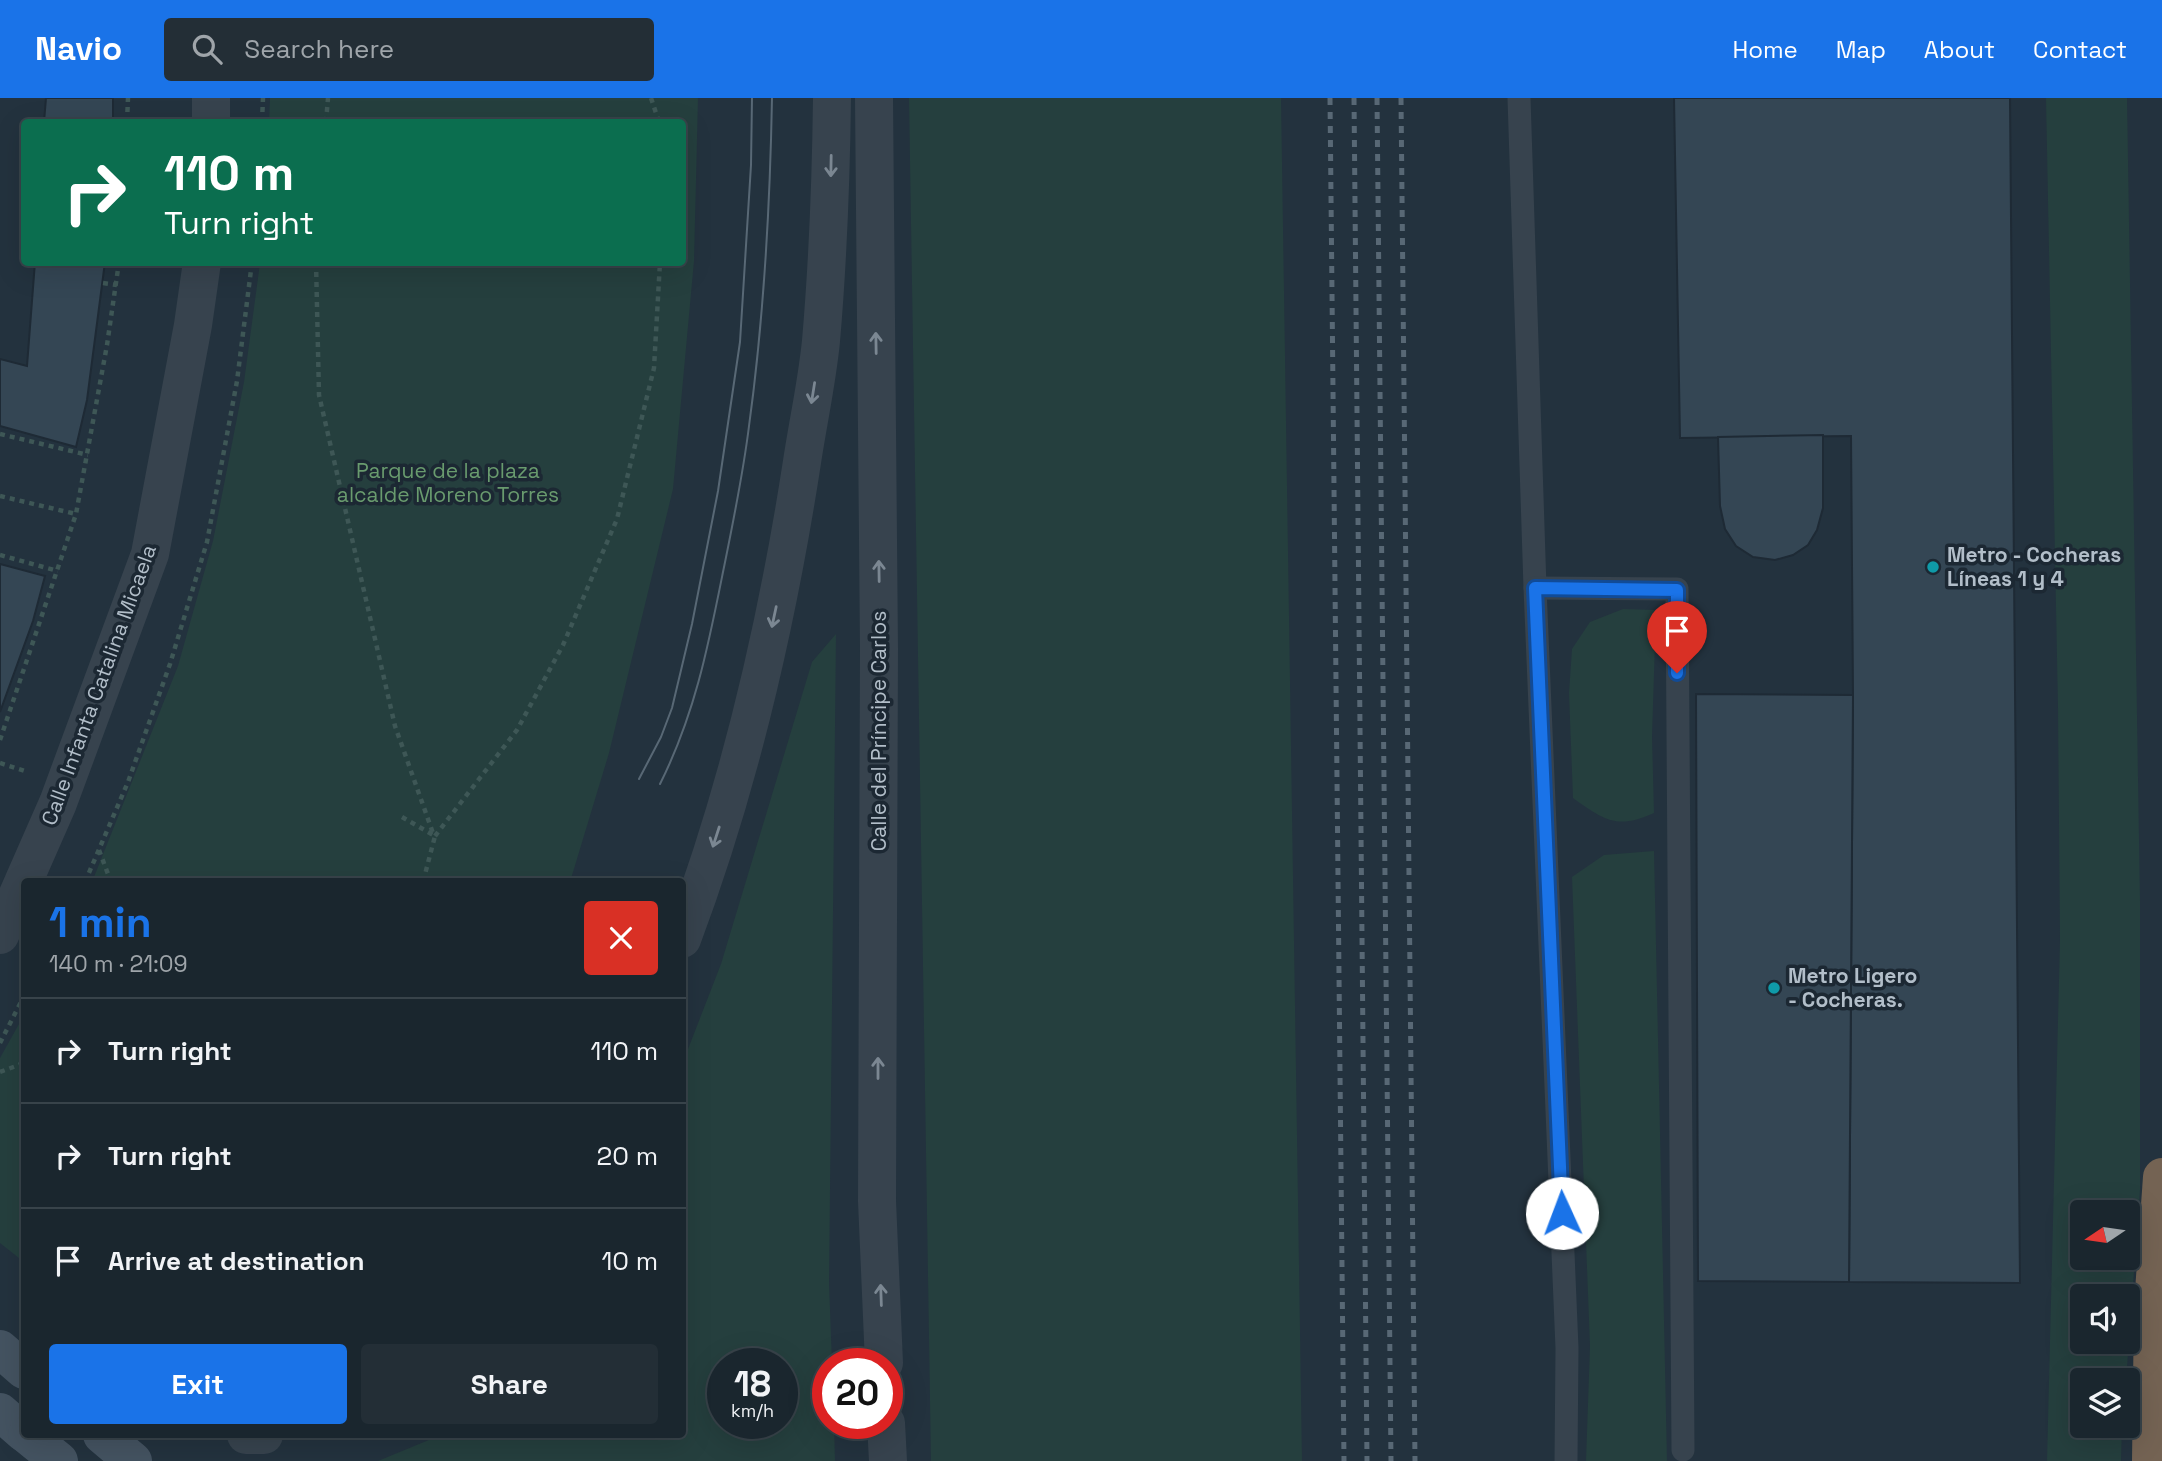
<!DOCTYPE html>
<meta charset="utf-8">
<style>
:root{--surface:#1a262e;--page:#232e36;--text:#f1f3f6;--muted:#9fa5aa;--line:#38434a;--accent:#1a73e8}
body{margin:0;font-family:"Space Grotesk",sans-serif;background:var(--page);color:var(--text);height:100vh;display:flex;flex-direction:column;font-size:26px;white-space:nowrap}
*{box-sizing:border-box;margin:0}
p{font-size:23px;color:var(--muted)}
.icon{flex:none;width:38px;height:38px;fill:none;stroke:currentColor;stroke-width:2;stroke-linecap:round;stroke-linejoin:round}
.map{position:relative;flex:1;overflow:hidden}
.sheet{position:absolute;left:21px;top:780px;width:665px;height:560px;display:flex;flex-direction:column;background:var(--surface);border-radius:7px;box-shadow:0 7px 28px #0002,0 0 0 2px var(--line)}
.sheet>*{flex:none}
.hud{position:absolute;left:21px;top:21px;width:665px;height:147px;border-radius:7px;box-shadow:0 7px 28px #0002,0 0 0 2px var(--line);background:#0b6e4f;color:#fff;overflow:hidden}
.needle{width:46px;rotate:257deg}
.buttons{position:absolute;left:2070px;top:1102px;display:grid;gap:14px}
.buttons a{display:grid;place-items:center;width:70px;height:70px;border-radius:7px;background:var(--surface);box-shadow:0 7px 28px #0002,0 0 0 2px var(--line);font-size:35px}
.speed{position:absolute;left:707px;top:1250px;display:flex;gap:14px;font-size:35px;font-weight:700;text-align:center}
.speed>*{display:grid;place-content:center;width:91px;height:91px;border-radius:50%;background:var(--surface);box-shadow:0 7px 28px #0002,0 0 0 2px var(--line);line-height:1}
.speed small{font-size:18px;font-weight:400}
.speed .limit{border:10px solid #d22;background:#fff;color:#111}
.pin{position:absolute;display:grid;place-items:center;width:60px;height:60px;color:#fff;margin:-72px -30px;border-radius:50% 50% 50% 0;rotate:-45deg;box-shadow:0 0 7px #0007}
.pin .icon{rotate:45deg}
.me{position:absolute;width:77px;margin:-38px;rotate:358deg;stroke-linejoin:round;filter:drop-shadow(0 0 5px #0008)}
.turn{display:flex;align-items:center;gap:24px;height:147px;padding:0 28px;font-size:32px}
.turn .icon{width:91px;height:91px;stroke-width:2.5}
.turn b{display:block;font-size:49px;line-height:60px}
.round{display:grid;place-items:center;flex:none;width:74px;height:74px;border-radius:7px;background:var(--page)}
.head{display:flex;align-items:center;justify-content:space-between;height:119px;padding:0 28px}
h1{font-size:42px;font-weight:800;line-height:52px;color:var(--accent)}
.action{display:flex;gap:14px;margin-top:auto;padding:14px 28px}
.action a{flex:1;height:80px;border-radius:7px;background:var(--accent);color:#fff;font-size:28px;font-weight:800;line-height:80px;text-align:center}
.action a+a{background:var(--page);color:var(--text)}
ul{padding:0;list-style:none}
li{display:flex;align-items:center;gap:21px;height:105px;padding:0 28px;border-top:2px solid var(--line)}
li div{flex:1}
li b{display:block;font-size:26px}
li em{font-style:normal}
header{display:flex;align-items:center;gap:42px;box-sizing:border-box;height:98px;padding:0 35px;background:var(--accent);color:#fff}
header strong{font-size:33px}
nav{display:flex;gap:38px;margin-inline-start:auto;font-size:24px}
.search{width:490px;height:63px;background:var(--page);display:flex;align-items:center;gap:18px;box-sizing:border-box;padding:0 24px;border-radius:7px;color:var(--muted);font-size:26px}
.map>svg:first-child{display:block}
.green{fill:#253f3e;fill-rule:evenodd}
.building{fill:#344654;stroke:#1e2a35;stroke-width:2}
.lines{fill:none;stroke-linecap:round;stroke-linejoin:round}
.path{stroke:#3e5756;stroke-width:4.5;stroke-dasharray:5 5;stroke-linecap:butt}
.lane{stroke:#37434e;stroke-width:23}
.street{stroke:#37434e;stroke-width:38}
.secondary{stroke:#445361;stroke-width:38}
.highway{stroke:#746353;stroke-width:38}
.tram{stroke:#586875;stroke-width:2}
.rail{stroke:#586875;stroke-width:5;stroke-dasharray:7 7;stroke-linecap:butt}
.oneway{stroke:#7b8792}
.route-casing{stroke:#114b97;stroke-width:18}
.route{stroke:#1a73e8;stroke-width:12}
.culture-dot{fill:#0f9aa8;stroke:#1c2833;stroke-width:2.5}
.labels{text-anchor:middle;stroke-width:7;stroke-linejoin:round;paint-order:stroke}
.park-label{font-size:21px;fill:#699b6e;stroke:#1c2833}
.poi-label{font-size:21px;font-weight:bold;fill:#b2bec9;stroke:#1c2833;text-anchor:start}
.street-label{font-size:21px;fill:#b2bec9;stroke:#1c2833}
</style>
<header>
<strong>Navio</strong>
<div class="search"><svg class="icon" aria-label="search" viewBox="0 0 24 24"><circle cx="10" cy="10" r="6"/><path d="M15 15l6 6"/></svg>Search here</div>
<nav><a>Home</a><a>Map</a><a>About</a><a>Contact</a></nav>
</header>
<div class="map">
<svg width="2162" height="1363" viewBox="0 0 2162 1363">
<rect width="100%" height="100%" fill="#23323e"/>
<g class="green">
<path d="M270 0H698L694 163 673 391 609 655 570 784H92L178 568 213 443 244 284 260 165 682 164V24H269Z"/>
<path d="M909 0H1281L1302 1363H931Z"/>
<path d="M2046 0H2127L2140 803V1092L2126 1283H2082V1328H2122L2121 1363H2047L2060 842 2058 610ZM2082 1115H2128V1160H2082ZM2082 1199H2128V1244H2082Z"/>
<path d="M1623 511 1656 512 1652 638 1654 715C1617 732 1604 722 1573 700L1569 595 1572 551 1590 524Z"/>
<path d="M836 536 829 1185 832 1265H828V1325H834L835 1363H378L441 1337H682L683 964 721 866 812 564ZM723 1265H782V1325H723Z"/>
<path d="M1654 753 1667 1363H1586L1590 1248 1572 779 1604 757Z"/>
<path d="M24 917V1164L0 1145V960Z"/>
</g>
<g class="building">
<path d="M46 0H113V24H44Z"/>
<path d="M1674 0H2010L2020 1185 1849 1184 1853 597 1851 338 1680 340Z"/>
<path d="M35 164H105L87 302 76 349 0 328V261L27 268Z"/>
<path d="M1823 337V410L1817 432 1808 447 1793 457 1775 462 1753 459 1736 448 1725 431 1720 408 1718 339Z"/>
<path d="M0 466 45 478 33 523 0 614Z"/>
<path d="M1696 596 1853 597 1849 1184 1698 1183Z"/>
</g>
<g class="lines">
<g class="path">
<path d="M651 0 659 24"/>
<path d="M127 24 128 0"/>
<path d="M262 24 263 0"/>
<path d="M326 24 328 0"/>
<path d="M316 164 319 297 395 628 434 738"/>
<path d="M103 185 117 187"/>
<path d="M0 336 88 357"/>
<path d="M0 398 76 416"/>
<path d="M0 457 58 473"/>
<path d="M0 642 76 416 107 247 119 164"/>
<path d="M0 665 28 674"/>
<path d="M402 719 435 738 423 784"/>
<path d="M435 738 517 632 563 547 617 421 654 270 660 164"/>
<path d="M99 752 111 784"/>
<path d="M85 784 128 684 170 566 207 444 237 283 252 164"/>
<path d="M0 945 24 898"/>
<path d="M0 974 24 965"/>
</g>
<g class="lane">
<path d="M1519 0 1535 490 1567 1250 1566 1363"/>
<path d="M1535 490 1677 491 1683 1352"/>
</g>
<g class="street">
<path d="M211 0V24"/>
<path d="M874 0 879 551 877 1103 884 1265"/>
<path d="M0 837 58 705 150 456 193 227 202 164"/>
<path d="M682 841C740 687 777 526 802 364 808 324 817 284 821 243 828 162 831 81 832 0"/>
<path d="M886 1325 888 1363"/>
<path d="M246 1337H264"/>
</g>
<g class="secondary">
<path d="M0 1251 24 1272"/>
<path d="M0 1314 24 1335"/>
<path d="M27 1337 59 1363"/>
<path d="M102 1337 133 1363"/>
</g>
<path class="highway" d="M2151 1363 2153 1208 2162 1079"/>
<g class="tram">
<path d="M639 681 661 639 672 610 692 526 718 393 740 244 751 67 752 0"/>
<path d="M660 686C695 616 708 549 723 474 733 425 743 377 749 328 764 219 770 110 772 0"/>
</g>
<g class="rail">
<path d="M1330 0 1344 1363"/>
<path d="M1354 0 1367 1363"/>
<path d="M1377 0 1391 1363"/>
<path d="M1401 0 1415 1363"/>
</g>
</g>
<defs><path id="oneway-shaft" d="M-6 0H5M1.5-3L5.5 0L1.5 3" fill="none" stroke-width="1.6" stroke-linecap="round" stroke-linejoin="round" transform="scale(1.75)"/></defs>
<g class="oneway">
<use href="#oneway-shaft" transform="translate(831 68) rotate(91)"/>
<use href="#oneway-shaft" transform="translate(876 245) rotate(-91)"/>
<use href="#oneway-shaft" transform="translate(813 295) rotate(99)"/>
<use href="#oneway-shaft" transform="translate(879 473) rotate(-91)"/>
<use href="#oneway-shaft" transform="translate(774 519) rotate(102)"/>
<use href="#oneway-shaft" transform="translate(716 739) rotate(108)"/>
<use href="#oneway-shaft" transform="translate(878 970) rotate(-90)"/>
<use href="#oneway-shaft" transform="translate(881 1197) rotate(-92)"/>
</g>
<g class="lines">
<g class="route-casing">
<path id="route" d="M1562 1115 1535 490 1677 492V575"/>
</g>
<use href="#route" class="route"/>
</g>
<g class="culture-dot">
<circle cx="1933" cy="469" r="7"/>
<circle cx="1774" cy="890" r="7"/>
</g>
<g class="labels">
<g class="park-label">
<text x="448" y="380">Parque de la plaza<tspan x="448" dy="24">alcalde Moreno Torres</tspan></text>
</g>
<g class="poi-label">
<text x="1947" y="464">Metro - Cocheras<tspan x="1947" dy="24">Líneas 1 y 4</tspan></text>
<text x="1788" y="885">Metro Ligero<tspan x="1788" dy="24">- Cocheras.</tspan></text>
</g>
<g class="street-label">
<text transform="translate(99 587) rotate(-70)" y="7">Calle Infanta Catalina Micaela</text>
<text transform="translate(879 633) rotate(-90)" y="7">Calle del Príncipe Carlos</text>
</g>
</g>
</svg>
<div class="buttons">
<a><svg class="needle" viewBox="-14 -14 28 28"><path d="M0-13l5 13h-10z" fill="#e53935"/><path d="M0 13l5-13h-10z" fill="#9fa5aa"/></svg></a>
<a><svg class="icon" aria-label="sound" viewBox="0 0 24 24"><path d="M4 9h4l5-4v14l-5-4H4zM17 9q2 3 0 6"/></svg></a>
<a><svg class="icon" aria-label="layers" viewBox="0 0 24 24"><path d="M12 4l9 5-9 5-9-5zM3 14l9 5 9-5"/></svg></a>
</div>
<div class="speed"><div>18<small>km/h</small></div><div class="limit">20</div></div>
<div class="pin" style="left:1677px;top:575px;background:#d93025"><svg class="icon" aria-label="arrive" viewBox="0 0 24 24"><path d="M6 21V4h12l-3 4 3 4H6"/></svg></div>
<svg class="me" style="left:1562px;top:1115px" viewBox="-20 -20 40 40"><circle r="19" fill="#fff"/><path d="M0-13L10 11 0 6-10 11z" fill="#1a73e8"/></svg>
<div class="hud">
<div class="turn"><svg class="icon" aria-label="right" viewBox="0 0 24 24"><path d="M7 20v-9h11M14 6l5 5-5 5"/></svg><div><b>110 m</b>Turn right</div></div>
</div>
<section class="sheet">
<div class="head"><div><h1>1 min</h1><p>140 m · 21:09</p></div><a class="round" style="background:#d93025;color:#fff"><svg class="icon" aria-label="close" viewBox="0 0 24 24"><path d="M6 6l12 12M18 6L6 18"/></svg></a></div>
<ul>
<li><svg class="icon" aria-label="right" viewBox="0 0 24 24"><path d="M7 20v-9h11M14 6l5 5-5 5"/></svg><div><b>Turn right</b></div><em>110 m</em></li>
<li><svg class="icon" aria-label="right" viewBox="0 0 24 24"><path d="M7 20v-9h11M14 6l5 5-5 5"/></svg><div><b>Turn right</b></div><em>20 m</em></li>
<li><svg class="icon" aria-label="arrive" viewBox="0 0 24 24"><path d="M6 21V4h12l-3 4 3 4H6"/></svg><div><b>Arrive at destination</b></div><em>10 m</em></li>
</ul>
<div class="action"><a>Exit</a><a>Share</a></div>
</section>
</div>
